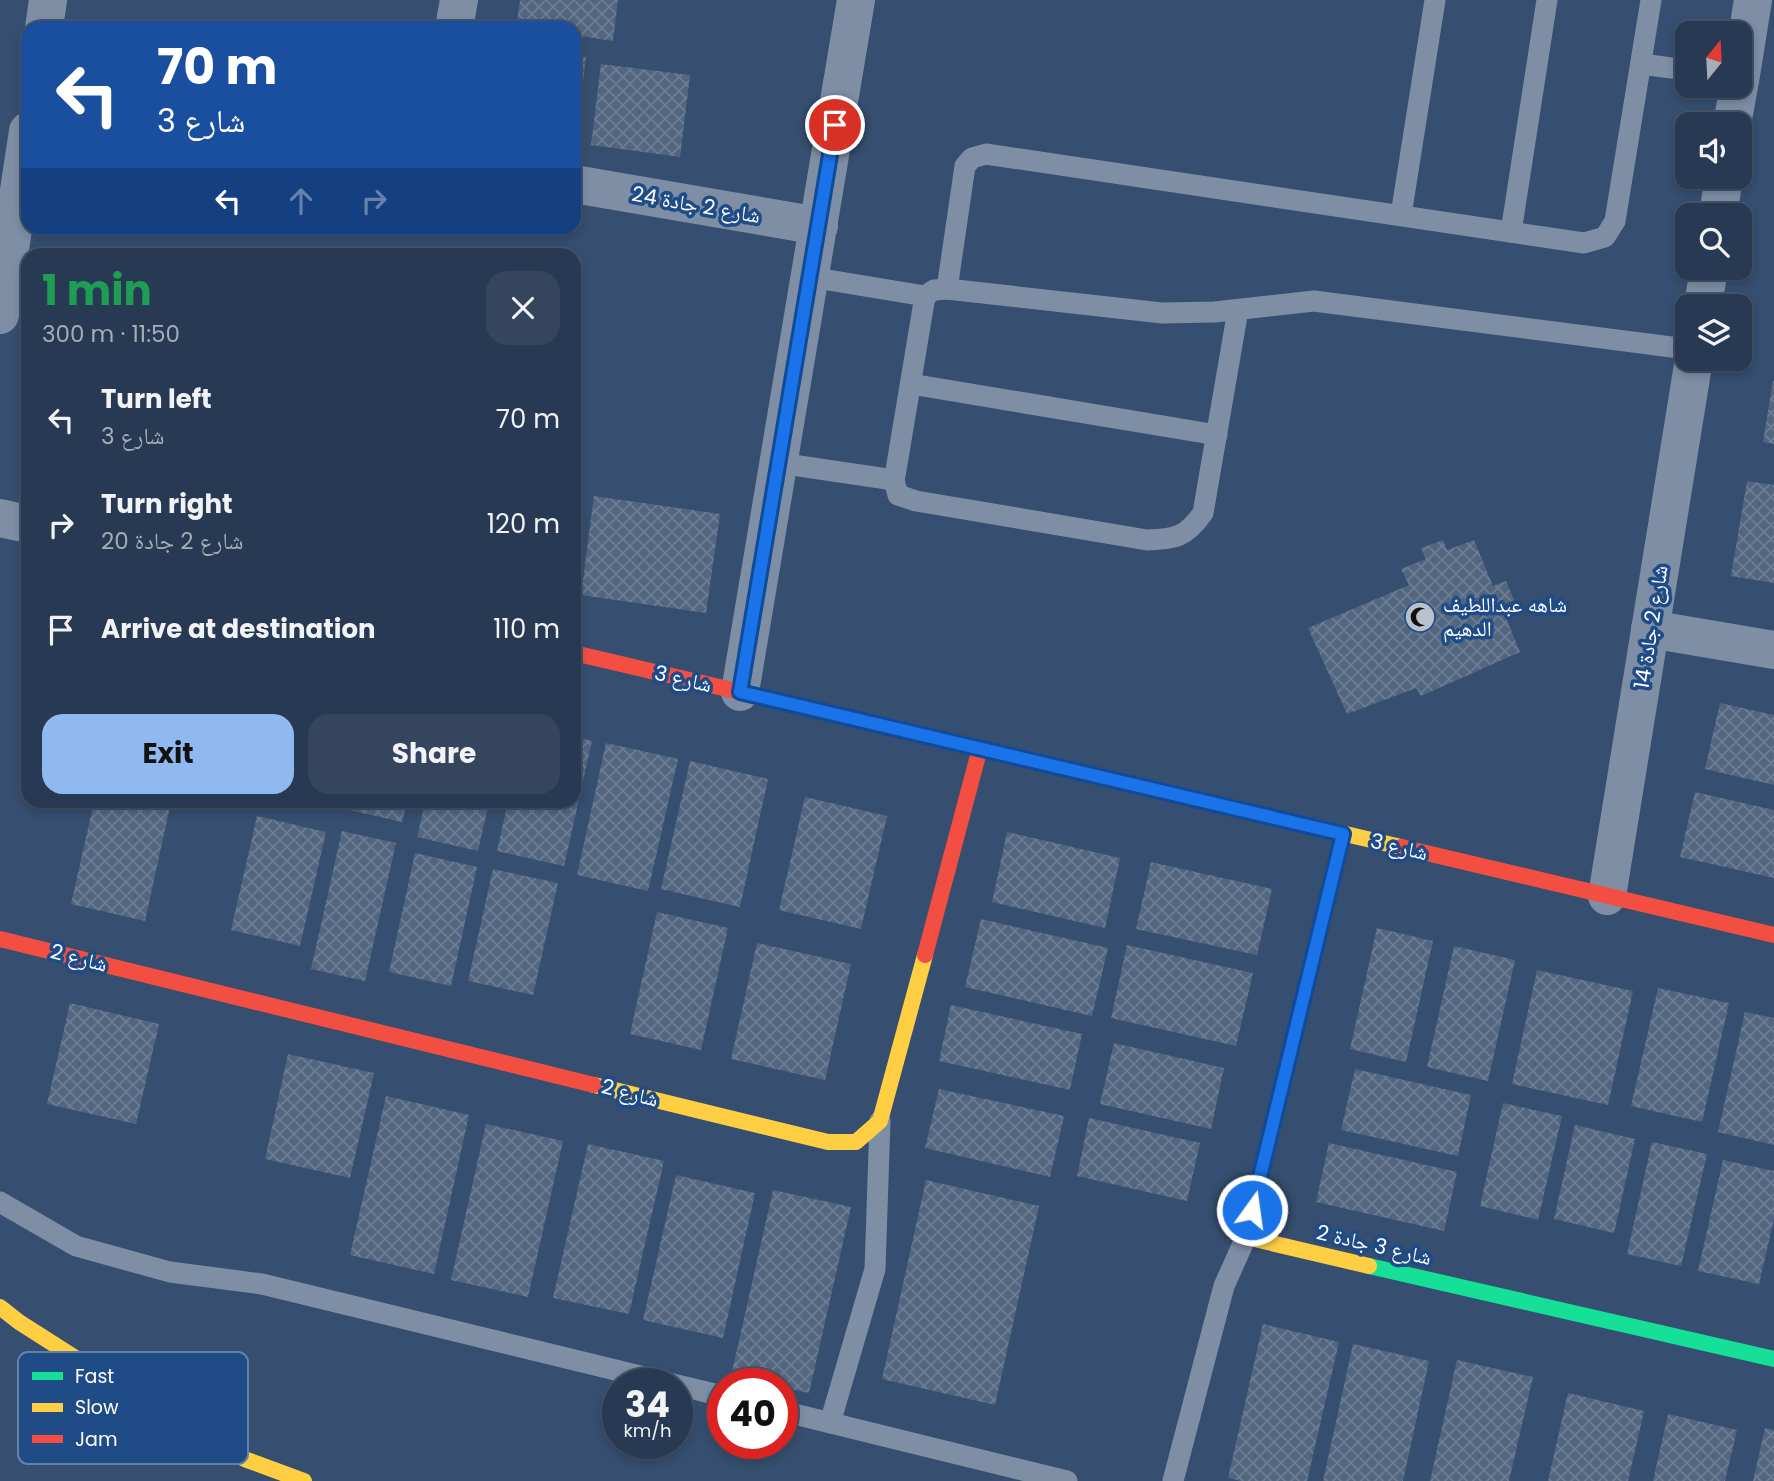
<!DOCTYPE html>
<meta charset="utf-8">
<style>
:root{--surface:#283a53;--page:#34455d;--text:#f1f3f6;--muted:#a5adb8;--line:#44546a;--accent:#90b9f0}
body{margin:0;font-family:Poppins,"Noto Naskh Arabic",sans-serif;background:var(--page);color:var(--text);height:100vh;display:flex;flex-direction:column;font-size:26px;white-space:nowrap}
*{box-sizing:border-box;margin:0}
p{font-size:23px;color:var(--muted)}
.icon{flex:none;width:38px;height:38px;fill:none;stroke:currentColor;stroke-width:2;stroke-linecap:round;stroke-linejoin:round}
.map{position:relative;flex:1;overflow:hidden}
.sheet{position:absolute;left:21px;top:248px;width:560px;height:560px;display:flex;flex-direction:column;background:var(--surface);border-radius:21px;box-shadow:0 4px 10px #0003,0 0 0 2px var(--line)}
.sheet>*{flex:none}
.top-card{position:absolute;left:21px;top:21px;width:560px;height:214px;border-radius:21px;box-shadow:0 4px 10px #0003,0 0 0 2px var(--line);background:#1a4fa0;color:#fff;overflow:hidden}
.needle{width:46px;rotate:18deg}
.buttons{position:absolute;left:1675px;top:21px;display:grid;gap:14px}
.buttons a{display:grid;place-items:center;width:77px;height:77px;border-radius:14px;background:var(--surface);box-shadow:0 4px 10px #0003,0 0 0 2px var(--line);font-size:35px}
.speed{position:absolute;left:602px;top:1368px;display:flex;gap:14px;font-size:35px;font-weight:700;text-align:center}
.speed>*{display:grid;place-content:center;width:91px;height:91px;border-radius:50%;background:var(--surface);box-shadow:0 4px 10px #0003,0 0 0 2px var(--line);line-height:1}
.speed small{font-size:18px;font-weight:400}
.speed .limit{border:10px solid #d22;background:#fff;color:#111}
.pin{position:absolute;display:grid;place-items:center;width:60px;height:60px;color:#fff;margin:-30px;border:4px solid #fff;border-radius:50%;box-shadow:0 2px 7px #0007}
.me{position:absolute;width:77px;margin:-38px;rotate:14deg;stroke-linejoin:round;filter:drop-shadow(0 0 5px #0008)}
.turn{display:flex;align-items:center;gap:24px;height:147px;padding:0 21px;font-size:32px}
.turn .icon{width:91px;height:91px;stroke-width:2.5}
.turn b{display:block;font-size:49px;line-height:60px}
.lanes{display:flex;align-items:center;height:66px;padding:0 21px;background:#0003;justify-content:center;gap:35px;direction:ltr}
.lanes .off{opacity:.35}
.round{display:grid;place-items:center;flex:none;width:74px;height:74px;border-radius:21px;background:var(--page)}
.head{display:flex;align-items:center;justify-content:space-between;height:119px;padding:0 21px}
h1{font-size:42px;font-weight:700;line-height:52px;color:#1e9e55}
.primary-button{display:flex;gap:14px;margin-top:auto;padding:14px 21px}
.primary-button a{flex:1;height:80px;border-radius:21px;background:var(--accent);color:#111;font-size:28px;font-weight:700;line-height:80px;text-align:center}
.primary-button a+a{background:var(--page);color:var(--text)}
ul{padding:0;list-style:none}
li{display:flex;align-items:center;gap:21px;height:105px;padding:0 21px}
li div{flex:1}
li b{display:block;font-size:26px}
li em{font-style:normal}
.map>svg:first-child{display:block}
.building{fill:url(#building-cross-hatch)}
.lines{fill:none;stroke-linecap:round;stroke-linejoin:round}
.lane{stroke:#7d8ea5;stroke-width:21}
.street{stroke:#7d8ea5;stroke-width:38}
.fast{stroke:#16e098;stroke-width:16}
.slow{stroke:#ffcf43;stroke-width:16}
.jam{stroke:#f24e42;stroke-width:16}
.route-casing{stroke:#114b97;stroke-width:18}
.route{stroke:#1a73e8;stroke-width:12}
.labels{text-anchor:middle;stroke-width:7;stroke-linejoin:round;paint-order:stroke}
.street-label{font-size:21px;fill:#fff;stroke:#1f4b86}
.poi-label{font-size:21px;fill:#fff;stroke:#1f4b86;text-anchor:start}
.key{fill:#1f4b86;stroke:#6281aa;stroke-width:2}
.key-label{font-size:19px;fill:#fff}
</style>
<div class="map">
<svg width="1774" height="1481" viewBox="0 0 1774 1481">
<defs>
<pattern id="building-cross-hatch" width="8" height="8" patternUnits="userSpaceOnUse" patternTransform="scale(1.75)"><rect width="8" height="8" fill="#526680"/><path d="M0 0l8 8M0 8l8-8" fill="none" stroke="#6c7d93"/></pattern>
</defs>
<rect width="100%" height="100%" fill="#364e6f"/>
<g class="building">
<path d="M520 0H618L613 41 574 35V28H516Z"/>
<path d="M574 55 586 57 576 140H574Z"/>
<path d="M601 64 690 75 680 157 591 145Z"/>
<path d="M1773 381H1774V444L1763 442Z"/>
<path d="M1747 481 1774 485V583L1731 576Z"/>
<path d="M594 496 720 514 706 613 581 595Z"/>
<path d="M1443 540 1447 550 1474 540 1493 586 1506 581 1514 600 1501 606 1520 652 1421 696 1416 688 1347 714 1308 628 1409 585 1401 569 1426 559 1421 548Z"/>
<path d="M1720 703 1774 715V785L1705 769Z"/>
<path d="M574 737 592 741 564 866 497 851 508 802H574Z"/>
<path d="M606 743 678 759 648 891 577 875Z"/>
<path d="M690 761 768 779 740 907 661 889Z"/>
<path d="M1695 792 1774 810V878L1680 857Z"/>
<path d="M805 797 887 816 861 929 779 910Z"/>
<path d="M94 802H171L145 921 71 904Z"/>
<path d="M302 802H325L324 807Z"/>
<path d="M342 802H407L402 822 341 808Z"/>
<path d="M425 802H489L478 851 417 837Z"/>
<path d="M257 816 326 832 300 946 231 930Z"/>
<path d="M342 831 396 843 365 981 311 969Z"/>
<path d="M1007 832 1120 858 1105 928 992 902Z"/>
<path d="M415 853 477 867 451 986 389 972Z"/>
<path d="M1151 862 1272 889 1257 955 1136 929Z"/>
<path d="M493 869 558 883 533 995 468 981Z"/>
<path d="M657 912 728 928 701 1050 630 1034Z"/>
<path d="M981 919 1108 948 1092 1016 965 987Z"/>
<path d="M1377 928 1433 941 1406 1062 1350 1049Z"/>
<path d="M757 943 851 964 825 1080 731 1059Z"/>
<path d="M1127 945 1253 973 1236 1046 1111 1018Z"/>
<path d="M1454 946 1515 960 1488 1081 1427 1067Z"/>
<path d="M1537 970 1633 991 1608 1105 1512 1084Z"/>
<path d="M1658 988 1729 1003 1702 1122 1631 1106Z"/>
<path d="M70 1003 159 1024 136 1124 47 1104Z"/>
<path d="M951 1005 1082 1034 1070 1090 939 1061Z"/>
<path d="M1745 1012 1774 1018V1145L1718 1132Z"/>
<path d="M1114 1043 1224 1068 1211 1129 1100 1104Z"/>
<path d="M288 1054 374 1073 350 1178 265 1159Z"/>
<path d="M1355 1069 1471 1095 1458 1156 1341 1130Z"/>
<path d="M939 1089 1064 1116 1050 1177 925 1148Z"/>
<path d="M386 1096 469 1115 434 1274 350 1255Z"/>
<path d="M1503 1103 1562 1116 1538 1220 1480 1206Z"/>
<path d="M1089 1118 1200 1143 1187 1201 1077 1176Z"/>
<path d="M486 1124 563 1141 528 1297 451 1280Z"/>
<path d="M1575 1125 1635 1139 1614 1233 1554 1219Z"/>
<path d="M1652 1142 1707 1154 1681 1266 1627 1254Z"/>
<path d="M1329 1143 1457 1172 1444 1231 1316 1202Z"/>
<path d="M588 1144 664 1161 629 1314 553 1298Z"/>
<path d="M1723 1160 1774 1171V1219L1759 1284 1698 1271Z"/>
<path d="M676 1175 755 1193 723 1338 643 1320Z"/>
<path d="M926 1180 1039 1206 995 1405 882 1379Z"/>
<path d="M773 1190 851 1207 809 1393 782 1387V1384H769L731 1376Z"/>
<path d="M1263 1324 1339 1342 1307 1481H1241L1228 1478Z"/>
<path d="M1353 1344 1429 1361 1403 1481H1323Z"/>
<path d="M1457 1360 1533 1377 1509 1481H1430Z"/>
<path d="M1568 1393 1644 1411 1628 1481H1548Z"/>
<path d="M1668 1414 1737 1430 1725 1481H1653Z"/>
<path d="M1765 1428 1774 1430V1481H1753Z"/>
</g>
<g class="lines">
<g class="lane">
<path d="M1641 64 1687 70"/>
<path d="M1401 215 1435 0"/>
<path d="M1511 232 1547 0"/>
<path d="M810 277 925 296 934 290 947 289 1162 313 1215 312 1314 301 1687 349"/>
<path d="M947 289 965 166 972 158 986 154 1584 243 1605 237 1615 221 1651 0"/>
<path d="M925 296 896 470 894 480 898 495 916 501 1147 540C1176 539 1186 537 1203 513L1238 310"/>
<path d="M911 384 1217 435"/>
<path d="M779 463 894 480"/>
<path d="M0 1202 76 1246 170 1272 262 1284 673 1384"/>
<path d="M677 1385 723 1396"/>
<path d="M782 1411 1067 1481"/>
<path d="M830 1423 875 1269 880 1121"/>
<path d="M1173 1481 1224 1286 1246 1237"/>
</g>
<g class="street">
<path d="M44 28 48 0"/>
<path d="M454 28 459 0"/>
<path d="M1740 81 1753 0"/>
<path d="M1732 124 1739 86"/>
<path d="M574 184 819 226"/>
<path d="M1718 215 1724 177"/>
<path d="M1703 306 1709 268"/>
<path d="M0 315 28 131"/>
<path d="M0 518 28 524"/>
<path d="M1650 629 1774 650"/>
<path d="M740 692 856 0"/>
<path d="M1607 896 1694 359"/>
</g>
<path class="fast" d="M1369 1266 1774 1359"/>
<g class="slow">
<path d="M882 725 1401 847"/>
<path d="M1343 834 1246 1237 1369 1266"/>
<path d="M594 1085 828 1142H856L880 1121 925 955"/>
<path d="M0 1307 19 1322 196 1435 247 1460 304 1481"/>
</g>
<g class="jam">
<path d="M574 653 882 725"/>
<path d="M1401 847 1774 935"/>
<path d="M0 939 594 1085"/>
<path d="M925 955 980 748"/>
</g>
</g>
<g class="lines">
<g class="route-casing">
<path id="route" d="M835 125 740 692 1343 834 1252 1210"/>
</g>
<use href="#route" class="route"/>
</g>
<defs>
<g id="mosque-disc" transform="scale(1.575)"><circle r="9.5" fill="#b9c1cd" stroke="#1f4b86"/><path d="M3.5-4.9A6 6 0 1 0 3.5 4.9A5 5 0 1 1 3.5-4.9Z" fill="#111"/></g>
</defs>
<g fill-rule="evenodd">
<use href="#mosque-disc" x="1420" y="617"/>
</g>
<g class="labels">
<g class="street-label">
<text transform="translate(696 205) rotate(10)" y="7">شارع 2 جادة 24</text>
<text transform="translate(1651 627) rotate(-81)" y="7">شارع 2 جادة 14</text>
<text transform="translate(683 679) rotate(13)" y="7">شارع 3</text>
<text transform="translate(1399 847) rotate(13)" y="7">شارع 3</text>
<text transform="translate(79 958) rotate(14)" y="7">شارع 2</text>
<text transform="translate(630 1093) rotate(14)" y="7">شارع 2</text>
<text transform="translate(1374 1245) rotate(13)" y="7">شارع 3 جادة 2</text>
</g>
<g class="poi-label">
<text x="1443" y="612">شاهه عبداللطيف<tspan x="1443" dy="24">الدهيم</tspan></text>
</g>
</g>
<rect x="18" y="1352" width="230" height="112" rx="10" class="key"/>
<rect x="32" y="1372" width="31" height="8" fill="#16e098"/>
<rect x="32" y="1403" width="31" height="9" fill="#ffcf43"/>
<rect x="32" y="1435" width="31" height="8" fill="#f24e42"/>
<g class="key-label">
<text x="75" y="1383">Fast</text>
<text x="75" y="1414">Slow</text>
<text x="75" y="1446">Jam</text>
</g>
</svg>
<div class="buttons">
<a><svg class="needle" viewBox="-14 -14 28 28"><path d="M0-13l5 13h-10z" fill="#e53935"/><path d="M0 13l5-13h-10z" fill="#a5adb8"/></svg></a>
<a><svg class="icon" aria-label="sound" viewBox="0 0 24 24"><path d="M4 9h4l5-4v14l-5-4H4zM17 9q2 3 0 6"/></svg></a>
<a><svg class="icon" aria-label="search" viewBox="0 0 24 24"><circle cx="10" cy="10" r="6"/><path d="M15 15l6 6"/></svg></a>
<a><svg class="icon" aria-label="layers" viewBox="0 0 24 24"><path d="M12 4l9 5-9 5-9-5zM3 14l9 5 9-5"/></svg></a>
</div>
<div class="speed"><div>34<small>km/h</small></div><div class="limit">40</div></div>
<div class="pin" style="left:835px;top:125px;background:#d93025"><svg class="icon" aria-label="arrive" viewBox="0 0 24 24"><path d="M6 21V4h12l-3 4 3 4H6"/></svg></div>
<svg class="me" style="left:1252px;top:1210px" viewBox="-20 -20 40 40"><circle r="17" fill="#1a73e8" stroke="#fff" stroke-width="3"/><path d="M0-11L8 9 0 5-8 9z" fill="#fff"/></svg>
<div class="top-card">
<div class="turn"><svg class="icon" aria-label="left" viewBox="0 0 24 24"><path d="M17 20v-9H6M10 6l-5 5 5 5"/></svg><div><b>70 m</b>شارع 3</div></div>
<div class="lanes"><svg class="icon" aria-label="left" viewBox="0 0 24 24"><path d="M17 20v-9H6M10 6l-5 5 5 5"/></svg><svg class="icon off" aria-label="ahead" viewBox="0 0 24 24"><path d="M12 20V5M6 11l6-6 6 6"/></svg><svg class="icon off" aria-label="right" viewBox="0 0 24 24"><path d="M7 20v-9h11M14 6l5 5-5 5"/></svg></div>
</div>
<section class="sheet">
<div class="head"><div><h1>1 min</h1><p>300 m · 11:50</p></div><a class="round"><svg class="icon" aria-label="close" viewBox="0 0 24 24"><path d="M6 6l12 12M18 6L6 18"/></svg></a></div>
<ul>
<li><svg class="icon" aria-label="left" viewBox="0 0 24 24"><path d="M17 20v-9H6M10 6l-5 5 5 5"/></svg><div><b>Turn left</b><p>شارع 3</p></div><em>70 m</em></li>
<li><svg class="icon" aria-label="right" viewBox="0 0 24 24"><path d="M7 20v-9h11M14 6l5 5-5 5"/></svg><div><b>Turn right</b><p>شارع 2 جادة 20</p></div><em>120 m</em></li>
<li><svg class="icon" aria-label="arrive" viewBox="0 0 24 24"><path d="M6 21V4h12l-3 4 3 4H6"/></svg><div><b>Arrive at destination</b></div><em>110 m</em></li>
</ul>
<div class="primary-button"><a>Exit</a><a>Share</a></div>
</section>
</div>
